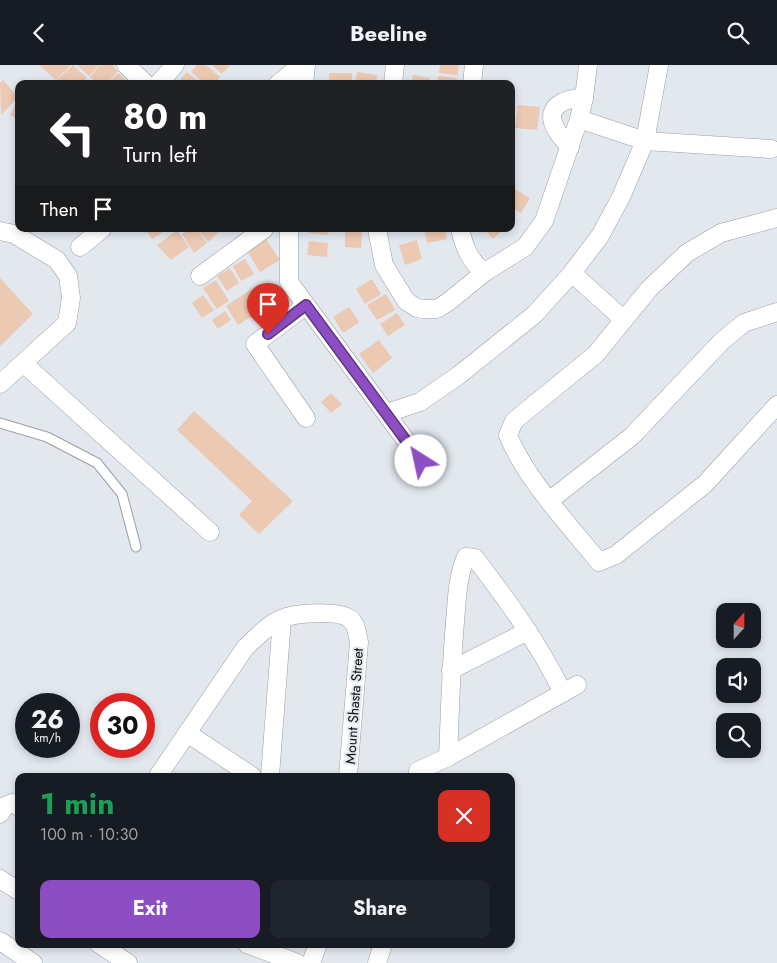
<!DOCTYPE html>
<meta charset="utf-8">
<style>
:root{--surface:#171b24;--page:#20242c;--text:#f1f3f6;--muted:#9ea1a6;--accent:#8e4ec3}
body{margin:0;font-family:Jost,sans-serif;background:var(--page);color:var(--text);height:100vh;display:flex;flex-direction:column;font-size:19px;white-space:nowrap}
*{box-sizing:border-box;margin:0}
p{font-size:16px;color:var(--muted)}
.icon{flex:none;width:28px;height:28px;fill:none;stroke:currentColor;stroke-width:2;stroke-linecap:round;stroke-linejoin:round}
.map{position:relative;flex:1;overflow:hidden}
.sheet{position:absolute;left:15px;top:708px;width:500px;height:175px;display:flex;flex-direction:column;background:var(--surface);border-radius:10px;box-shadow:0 2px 8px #0003}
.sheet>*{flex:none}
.guide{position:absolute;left:15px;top:15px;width:500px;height:152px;border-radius:10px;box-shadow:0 2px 8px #0003;background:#202124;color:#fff;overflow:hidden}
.needle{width:32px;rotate:21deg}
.fabs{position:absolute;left:716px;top:538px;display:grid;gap:10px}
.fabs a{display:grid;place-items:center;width:45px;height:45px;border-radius:10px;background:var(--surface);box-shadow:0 2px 8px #0003;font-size:25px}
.speed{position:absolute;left:15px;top:628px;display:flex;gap:10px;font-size:25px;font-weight:700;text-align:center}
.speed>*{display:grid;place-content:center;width:65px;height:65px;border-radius:50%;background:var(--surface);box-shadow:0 2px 8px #0003;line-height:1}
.speed small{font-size:12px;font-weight:400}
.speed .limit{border:8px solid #d22;background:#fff;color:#111}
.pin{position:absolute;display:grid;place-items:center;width:42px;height:42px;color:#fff;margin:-51px -21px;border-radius:50% 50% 50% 0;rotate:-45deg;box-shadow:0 0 5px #0007}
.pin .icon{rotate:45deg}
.me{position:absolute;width:55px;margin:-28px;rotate:325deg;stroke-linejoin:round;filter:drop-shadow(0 0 4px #0008)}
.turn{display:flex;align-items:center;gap:18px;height:105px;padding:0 25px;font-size:22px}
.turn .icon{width:65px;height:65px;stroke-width:2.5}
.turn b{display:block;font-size:35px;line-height:42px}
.then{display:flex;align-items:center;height:48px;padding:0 25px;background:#0003;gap:10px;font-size:19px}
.round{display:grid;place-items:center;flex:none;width:52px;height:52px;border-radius:10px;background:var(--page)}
.summary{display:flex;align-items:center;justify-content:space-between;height:85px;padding:0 25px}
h1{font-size:30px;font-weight:700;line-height:38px;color:#1e9e55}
.button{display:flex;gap:10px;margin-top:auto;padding:10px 25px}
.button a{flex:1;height:58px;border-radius:10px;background:var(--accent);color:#fff;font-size:20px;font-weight:700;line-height:58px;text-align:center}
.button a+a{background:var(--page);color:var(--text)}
header{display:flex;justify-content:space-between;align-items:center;height:65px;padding:0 25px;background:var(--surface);font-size:22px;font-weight:700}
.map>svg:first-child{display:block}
.building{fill:#ecc9b3}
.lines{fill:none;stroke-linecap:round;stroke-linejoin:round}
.service-casing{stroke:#9a9fa5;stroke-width:11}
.minor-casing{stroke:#9a9fa5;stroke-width:19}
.service{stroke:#fff;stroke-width:9}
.minor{stroke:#fff;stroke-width:18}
.route-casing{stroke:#5c337f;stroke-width:12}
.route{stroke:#8e4ec3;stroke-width:9}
.labels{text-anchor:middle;stroke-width:4;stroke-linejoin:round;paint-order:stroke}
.street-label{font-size:14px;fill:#0b0d0f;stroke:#e2e8ee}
</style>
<header><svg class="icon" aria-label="back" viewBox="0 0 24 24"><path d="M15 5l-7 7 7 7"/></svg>Beeline<svg class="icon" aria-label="search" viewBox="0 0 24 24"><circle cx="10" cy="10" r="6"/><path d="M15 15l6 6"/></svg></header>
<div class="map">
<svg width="777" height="898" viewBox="0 0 777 898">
<rect width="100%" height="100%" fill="#e2e8ee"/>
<g class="building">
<path d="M39 0H71L56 15Z"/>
<path d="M73 0 87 13 81 19H59L56 16Z"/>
<path d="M77 0H99L89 11Z"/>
<path d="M100 0H112L118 6 107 19H97L90 12Z"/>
<path d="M197 0H206L220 12 214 19H205L191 7Z"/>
<path d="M212 0H230L222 9Z"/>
<path d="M440 0H459L458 10 439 8Z"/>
<path d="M187 7 201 19H177Z"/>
<path d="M357 7 377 10 376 19H355Z"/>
<path d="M118 8 130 19H108Z"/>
<rect x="329" y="8" width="23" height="11"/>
<path d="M413 10 430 13 429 19H411Z"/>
<path d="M438 11 457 13 456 19H437Z"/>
<path d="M3 15 18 32 1 50 0 18Z"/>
<path d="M19 34V55L10 50Z"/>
<path d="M518 40 540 42 537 65 515 63Z"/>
<path d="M511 122 530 133 521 148 511 142Z"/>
<path d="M145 164H168L152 174Z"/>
<path d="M190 164H197L207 178 194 188 182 169Z"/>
<path d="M198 164H217L219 167 208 177Z"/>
<path d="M309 164H329L328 170 309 168Z"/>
<rect x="398" y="164" width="18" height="3"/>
<path d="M424 164H445L447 174 427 178Z"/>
<path d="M484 164H504L493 174Z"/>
<path d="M177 165 189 182 171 195 157 180Z"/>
<path d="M345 167H362L361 183 345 182Z"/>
<path d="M266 174 280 195 260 207 247 186Z"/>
<path d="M417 175 422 194 405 200 399 180Z"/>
<path d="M309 176 328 178 327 192 307 190Z"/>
<path d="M245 194 254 209 241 216 233 201Z"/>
<path d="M230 203 239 218 227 226 217 211Z"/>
<path d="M0 213 33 249 0 281Z"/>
<path d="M372 214 381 229 365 239 356 224Z"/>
<path d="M216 215 229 236 217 244 203 223Z"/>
<path d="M258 220 270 239 238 260 226 241Z"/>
<path d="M386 229 395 245 377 255 367 240Z"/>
<path d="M203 230 214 245 202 253 192 238Z"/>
<path d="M349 242 359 257 343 268 333 252Z"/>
<path d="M225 246 231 255 218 264 212 255Z"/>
<path d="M397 248 405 260 388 271 380 259Z"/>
<path d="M379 275 392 293 373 308 359 289Z"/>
<path d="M331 328 342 339 331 348 321 337Z"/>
<path d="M194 346 293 436 259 469 239 450 252 436 177 365Z"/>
</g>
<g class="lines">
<g class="service-casing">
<path id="service" d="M0 358 47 372 97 398 122 429 136 482"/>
</g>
<g class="minor-casing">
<g id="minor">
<path d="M126 0 146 19"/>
<path d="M158 19 175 0"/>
<path d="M278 19 301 0"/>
<path d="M304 19 306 0"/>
<path d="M393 19 395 0"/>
<path d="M472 19 474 0"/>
<path d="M579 54 645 76 771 84"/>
<path d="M570 82C566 77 560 72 557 66 542 42 564 33 584 33"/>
<path d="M777 153 721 168 687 188 649 224 596 289 514 356 508 370C525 413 570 461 599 497L616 490 705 419 777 340"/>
<path d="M289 164V217L421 396"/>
<path d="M377 164 384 200 406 236 417 243 423 244H437L448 237 485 207 525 182 544 156 579 54 584 33 588 0"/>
<path d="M460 164C464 181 470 198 485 207"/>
<path d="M0 166 14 169 57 195 68 211 71 233 67 258 0 319"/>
<path d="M80 182 102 164"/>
<path d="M572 208 624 255"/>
<path d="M200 211 264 164"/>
<path d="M306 240 255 279 306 353"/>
<path d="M23 298 210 467"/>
<path d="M387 348 420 337 459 310 534 250 572 208 600 171 621 132 645 76 659 0"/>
<path d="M549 436 632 371 722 276 744 258 777 247"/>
<path d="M451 605 528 566"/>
<path d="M187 668 252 711"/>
<path d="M448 692C450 647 451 602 455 557 457 535 457 512 466 492L475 493C508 536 539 579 563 628"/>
<path d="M158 711 245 583C256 573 267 560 281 554 294 548 336 545 349 553 357 558 357 569 359 577L348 711"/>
<path d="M270 711 282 554"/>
<path d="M417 711 418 706 448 692 577 620"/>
<path d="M0 749 5 741 12 738 19 742"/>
<path d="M0 814 19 826"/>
<path d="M0 876 33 898"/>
<path d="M99 879 128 898"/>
<path d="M247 879 297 898"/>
<path d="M311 898 318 879"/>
<path d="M377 898 383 879"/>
</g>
</g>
<use href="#service" class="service"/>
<use href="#minor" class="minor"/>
</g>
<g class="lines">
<g class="route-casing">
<path id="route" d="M268 269 306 240 421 396"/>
</g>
<use href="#route" class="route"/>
</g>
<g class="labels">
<g class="street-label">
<text transform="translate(354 641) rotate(-86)" y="5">Mount Shasta Street</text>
</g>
</g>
</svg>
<div class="fabs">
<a><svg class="needle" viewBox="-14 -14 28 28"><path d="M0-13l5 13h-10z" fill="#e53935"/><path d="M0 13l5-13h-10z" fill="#9ea1a6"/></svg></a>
<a><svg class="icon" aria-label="sound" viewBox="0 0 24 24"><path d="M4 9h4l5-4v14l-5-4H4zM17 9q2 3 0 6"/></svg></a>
<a><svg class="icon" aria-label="search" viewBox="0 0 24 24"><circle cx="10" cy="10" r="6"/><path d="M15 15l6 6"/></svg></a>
</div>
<div class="speed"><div>26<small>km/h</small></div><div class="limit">30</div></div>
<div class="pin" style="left:268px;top:269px;background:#d93025"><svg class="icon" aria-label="arrive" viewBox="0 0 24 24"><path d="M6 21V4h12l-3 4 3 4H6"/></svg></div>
<svg class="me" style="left:421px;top:396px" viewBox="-20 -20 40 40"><circle r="19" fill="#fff"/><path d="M0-13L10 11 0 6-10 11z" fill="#8e4ec3"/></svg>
<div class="guide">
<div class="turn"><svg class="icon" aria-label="left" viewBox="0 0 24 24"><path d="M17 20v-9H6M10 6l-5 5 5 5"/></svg><div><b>80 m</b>Turn left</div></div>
<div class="then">Then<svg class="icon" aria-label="arrive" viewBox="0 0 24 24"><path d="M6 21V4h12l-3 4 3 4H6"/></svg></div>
</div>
<section class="sheet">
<div class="summary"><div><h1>1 min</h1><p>100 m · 10:30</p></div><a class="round" style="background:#d93025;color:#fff"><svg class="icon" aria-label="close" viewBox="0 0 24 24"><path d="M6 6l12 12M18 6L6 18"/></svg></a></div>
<div class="button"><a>Exit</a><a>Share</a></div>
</section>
</div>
